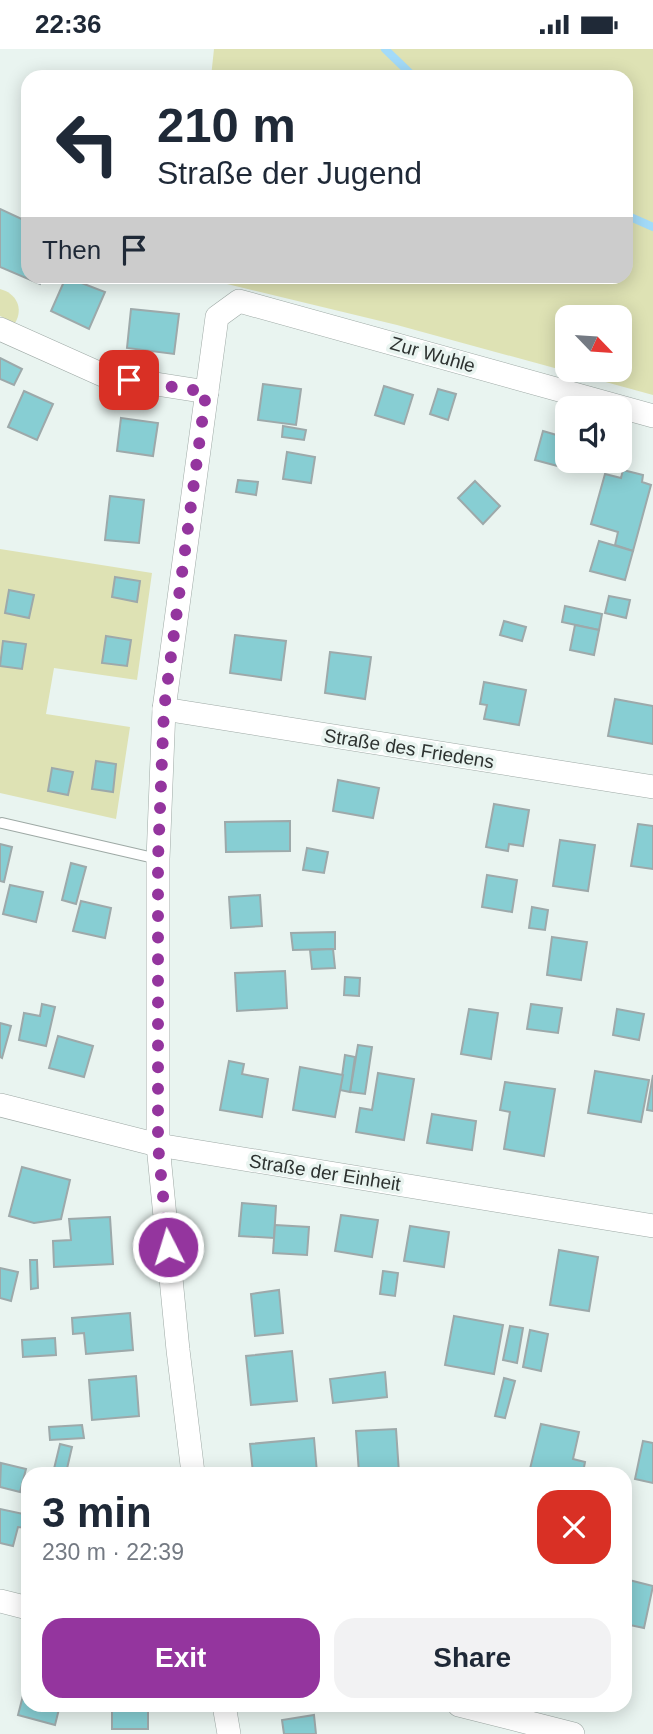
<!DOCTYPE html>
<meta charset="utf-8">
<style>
:root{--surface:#fff;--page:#f2f2f3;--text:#1f2937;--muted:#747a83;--accent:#94359e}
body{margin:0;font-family:Arial,sans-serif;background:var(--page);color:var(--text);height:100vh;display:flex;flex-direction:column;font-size:26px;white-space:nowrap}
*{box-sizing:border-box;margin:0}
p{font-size:23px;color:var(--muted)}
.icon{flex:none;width:38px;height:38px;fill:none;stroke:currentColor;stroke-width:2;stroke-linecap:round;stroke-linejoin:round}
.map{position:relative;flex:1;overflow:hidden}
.details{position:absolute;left:21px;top:1418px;width:611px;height:245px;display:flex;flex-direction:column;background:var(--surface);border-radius:21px;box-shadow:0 4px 18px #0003}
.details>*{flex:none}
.hud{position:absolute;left:21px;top:21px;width:612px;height:214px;border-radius:21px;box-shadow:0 4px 18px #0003;background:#fff;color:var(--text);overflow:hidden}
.needle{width:46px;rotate:115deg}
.tools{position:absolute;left:555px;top:256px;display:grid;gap:14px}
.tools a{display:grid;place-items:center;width:77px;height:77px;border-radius:14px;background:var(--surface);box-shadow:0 4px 18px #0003;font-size:35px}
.pin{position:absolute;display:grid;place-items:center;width:60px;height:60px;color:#fff;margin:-30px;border-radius:14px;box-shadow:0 4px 10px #0006}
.me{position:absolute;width:77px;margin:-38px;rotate:355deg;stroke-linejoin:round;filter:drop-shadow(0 0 5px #0008)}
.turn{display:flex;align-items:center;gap:24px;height:147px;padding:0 21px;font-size:32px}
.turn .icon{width:91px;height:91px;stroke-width:2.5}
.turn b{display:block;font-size:49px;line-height:60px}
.then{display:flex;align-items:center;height:66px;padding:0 21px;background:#0003;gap:14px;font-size:26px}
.round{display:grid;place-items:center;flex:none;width:74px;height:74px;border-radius:21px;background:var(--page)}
.head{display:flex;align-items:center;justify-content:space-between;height:119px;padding:0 21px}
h1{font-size:42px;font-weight:700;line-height:52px}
.action{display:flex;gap:14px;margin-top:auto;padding:14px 21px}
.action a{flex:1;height:80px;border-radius:21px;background:var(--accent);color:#fff;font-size:28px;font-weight:700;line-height:80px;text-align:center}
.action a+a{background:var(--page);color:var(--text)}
.status{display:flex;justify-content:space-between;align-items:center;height:49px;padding:0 35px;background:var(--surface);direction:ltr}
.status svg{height:19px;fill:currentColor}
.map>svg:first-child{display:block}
.green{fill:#dee2b4;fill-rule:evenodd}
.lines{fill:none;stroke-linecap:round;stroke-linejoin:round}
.stream{stroke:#a3dbf9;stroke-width:8}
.building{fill:#87ced3;stroke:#9da9aa;stroke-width:2}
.lane-casing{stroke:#9ea9a5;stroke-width:12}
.street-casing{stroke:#9ea9a5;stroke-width:24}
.lane{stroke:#fff;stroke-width:10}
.street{stroke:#fff;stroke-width:23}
.route{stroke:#94359e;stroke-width:12;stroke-dasharray:0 21.6}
.labels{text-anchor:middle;stroke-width:7;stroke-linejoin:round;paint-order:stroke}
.street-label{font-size:19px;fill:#2d3230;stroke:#e9f4f0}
</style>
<div class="status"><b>22:36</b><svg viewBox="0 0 49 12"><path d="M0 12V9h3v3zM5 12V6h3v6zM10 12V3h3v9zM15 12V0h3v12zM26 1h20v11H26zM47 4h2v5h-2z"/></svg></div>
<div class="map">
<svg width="653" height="1685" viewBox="0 0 653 1685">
<rect width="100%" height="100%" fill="#e9f4f0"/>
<g class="green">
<path d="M214 0H653V346L397 276 198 228H626V28H211ZM567 268H620V320H567Z"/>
<path d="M0 240C16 244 24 259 15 274L0 267Z"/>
<path d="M0 500 152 524 137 631 54 619 46 665 130 678 116 770 0 744Z"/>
</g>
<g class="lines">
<g class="stream">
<path d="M385 0 414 28"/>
<path d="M626 166 653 178"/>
</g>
</g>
<g class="building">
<path d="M0 160 28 173V228H43L40 235 0 218Z"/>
<path d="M66 228 105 243 89 280 51 262Z"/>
<path d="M131 260 179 265 174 305 127 299Z"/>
<path d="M0 309 22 320 14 336 0 330Z"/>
<path d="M263 335 301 340 296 376 258 371Z"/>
<path d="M384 337 413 346 404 375 375 366Z"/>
<path d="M438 340 456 345 448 371 430 365Z"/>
<path d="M24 342 53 355 37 391 8 378Z"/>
<path d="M121 369 158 374 153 407 117 402Z"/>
<path d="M283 377 306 381 304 391 282 388Z"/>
<path d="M543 382 567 389V411L565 419 535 411Z"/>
<path d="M287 403 315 408 311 434 283 430Z"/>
<path d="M623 421 643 426 642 433 651 436 633 502 615 496 618 483 591 475 605 425 621 429Z"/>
<path d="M238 431 258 433 256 446 236 443Z"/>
<path d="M475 432 500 457 483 475 458 449Z"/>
<path d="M110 447 144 451 139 494 105 491Z"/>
<path d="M599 492 633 502 625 531 590 522Z"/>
<path d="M115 528 140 532 137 553 112 548Z"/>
<path d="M9 541 34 546 29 569 5 564Z"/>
<path d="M609 547 630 551 626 569 605 564Z"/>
<path d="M565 557 602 565 599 581 562 573Z"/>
<path d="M504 572 526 578 522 592 500 586Z"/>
<path d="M575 576 599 581 594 606 570 601Z"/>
<path d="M235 586 286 592 281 631 230 624Z"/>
<path d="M106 587 131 591 127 617 102 614Z"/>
<path d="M3 592 26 595 22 620 0 617Z"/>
<path d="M330 603 371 608 365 650 325 644Z"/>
<path d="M484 633 526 641 519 676 484 670 487 656 480 655Z"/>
<path d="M615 650 653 657V695L608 687Z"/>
<path d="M96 712 116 715 113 743 92 740Z"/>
<path d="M52 719 73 723 68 746 48 742Z"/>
<path d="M338 731 379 739 373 769 333 762Z"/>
<path d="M494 755 529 761 523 797 509 795 508 802 486 798Z"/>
<path d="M290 772V802L226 803 225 773Z"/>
<path d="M638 775 653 777V820L631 817Z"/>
<path d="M560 791 595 796 588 842 553 837Z"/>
<path d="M0 795 12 798 4 833 0 832Z"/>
<path d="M307 799 328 803 324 824 303 821Z"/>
<path d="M71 814 86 818 76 855 62 851Z"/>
<path d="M487 826 517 831 512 863 482 858Z"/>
<path d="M10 836 43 843 36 873 3 865Z"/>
<path d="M260 846 262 877 231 879 229 848Z"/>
<path d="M81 852 111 859 105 889 73 882Z"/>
<path d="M532 858 548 861 545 881 529 879Z"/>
<path d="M335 883V900L293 901 291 884Z"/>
<path d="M552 888 587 893 581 931 547 926Z"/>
<path d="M333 900 335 919 312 920 310 901Z"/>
<path d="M285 922 287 959 237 962 235 924Z"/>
<path d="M345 928 360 929 359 947 344 946Z"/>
<path d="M42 955 55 958 46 997 19 991 24 964 40 967Z"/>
<path d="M531 955 562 959 558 984 527 980Z"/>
<path d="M469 960 498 964 491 1010 461 1005Z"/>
<path d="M617 960 644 965 639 991 613 986Z"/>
<path d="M0 974 11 977 2 1009 0 1008Z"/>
<path d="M58 987 93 997 84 1028 49 1019Z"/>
<path d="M358 996 372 998 365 1045 350 1043Z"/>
<path d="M345 1006 355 1008 350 1043 340 1041Z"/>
<path d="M229 1012 244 1015 242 1025 268 1030 262 1068 220 1061Z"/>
<path d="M300 1018 343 1026 335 1068 293 1061Z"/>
<path d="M595 1022 649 1031 641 1073 588 1064Z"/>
<path d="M378 1024 414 1030 404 1091 356 1083 360 1059 372 1061Z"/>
<path d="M653 1026V1062L647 1061Z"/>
<path d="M505 1033 555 1040 544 1107 504 1100 510 1063 500 1061Z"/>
<path d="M432 1065 476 1072 472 1101 427 1094Z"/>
<path d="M22 1118 70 1131 61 1170 34 1174 9 1167Z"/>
<path d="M242 1154 276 1157 274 1189 239 1187Z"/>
<path d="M341 1166 378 1171 372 1208 335 1202Z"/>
<path d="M110 1168 113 1215 54 1218 53 1192 71 1191 69 1170Z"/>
<path d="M275 1176 309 1178 307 1206 273 1204Z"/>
<path d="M410 1177 449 1183 444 1218 404 1212Z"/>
<path d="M559 1201 598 1208 589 1262 550 1256Z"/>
<path d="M30 1211H37L38 1239 31 1240Z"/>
<path d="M0 1219 18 1223 11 1252 0 1249Z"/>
<path d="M383 1222 398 1224 395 1247 380 1245Z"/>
<path d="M279 1241 283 1284 255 1287 251 1245Z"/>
<path d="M130 1264 133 1301 86 1305 84 1284 73 1285 72 1269Z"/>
<path d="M454 1267 503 1276 494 1325 445 1316Z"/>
<path d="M510 1277 523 1279 517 1314 503 1311Z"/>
<path d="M530 1281 548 1285 541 1322 523 1318Z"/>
<path d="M55 1289 56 1306 23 1308 22 1291Z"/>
<path d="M292 1302 297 1352 251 1356 246 1307Z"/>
<path d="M385 1323 387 1348 333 1354 330 1330Z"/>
<path d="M136 1327 139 1367 92 1371 89 1331Z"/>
<path d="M504 1329 515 1332 505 1369 495 1367Z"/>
<path d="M541 1375 579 1383 573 1410 585 1413 583 1424H529Z"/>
<path d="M82 1376 84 1389 50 1391 49 1378Z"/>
<path d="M396 1380 399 1424H359L356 1382Z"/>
<path d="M314 1389 317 1424H253L250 1395Z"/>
<path d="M643 1392 653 1394V1434L635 1430Z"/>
<path d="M60 1395 72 1398 66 1424H53Z"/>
<path d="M1 1414 26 1420 20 1443 0 1438Z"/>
<path d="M0 1460 28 1466 26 1479 18 1478 13 1497 0 1494Z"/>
<path d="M625 1530 653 1537 644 1579 625 1575Z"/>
<path d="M27 1631 28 1656H60L55 1676 18 1666Z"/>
<rect x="112" y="1656" width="36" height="24"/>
<path d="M314 1666 316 1685H284L282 1671Z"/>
</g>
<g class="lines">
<g class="lane-casing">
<path id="lane" d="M2 774 158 810"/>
</g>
<g class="street-casing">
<g id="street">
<path d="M0 280 105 327 207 343"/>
<path d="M164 660 653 738"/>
<path d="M0 1056 158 1096 653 1177"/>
<path d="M193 1424 178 1301 158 1096V810L164 660 217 268 239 252 653 367"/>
<path d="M0 1552 28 1559"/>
<path d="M224 1656 229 1685"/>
<path d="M459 1656 573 1685"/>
</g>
</g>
<use href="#lane" class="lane"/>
<use href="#street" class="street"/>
</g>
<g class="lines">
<path class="route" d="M129 331 206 343 164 660 158 810V1096L168 1198"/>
</g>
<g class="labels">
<g class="street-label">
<text transform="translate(433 305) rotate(16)" y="7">Zur Wuhle</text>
<text transform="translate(409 699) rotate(9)" y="7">Straße des Friedens</text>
<text transform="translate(325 1123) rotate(9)" y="7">Straße der Einheit</text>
</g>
</g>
</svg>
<div class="tools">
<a><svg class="needle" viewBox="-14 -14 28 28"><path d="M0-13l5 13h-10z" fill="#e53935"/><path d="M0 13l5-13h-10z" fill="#747a83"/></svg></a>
<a><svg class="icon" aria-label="sound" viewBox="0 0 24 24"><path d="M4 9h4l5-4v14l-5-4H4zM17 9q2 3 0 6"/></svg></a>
</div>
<div class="pin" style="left:129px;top:331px;background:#d93025"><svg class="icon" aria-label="arrive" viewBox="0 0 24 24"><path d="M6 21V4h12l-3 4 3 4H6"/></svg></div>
<svg class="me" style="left:168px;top:1198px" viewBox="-20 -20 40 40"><circle r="17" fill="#94359e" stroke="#fff" stroke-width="3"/><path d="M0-11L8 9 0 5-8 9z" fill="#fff"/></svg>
<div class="hud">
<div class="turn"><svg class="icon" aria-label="left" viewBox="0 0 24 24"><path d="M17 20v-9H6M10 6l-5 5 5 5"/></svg><div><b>210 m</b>Straße der Jugend</div></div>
<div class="then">Then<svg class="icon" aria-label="arrive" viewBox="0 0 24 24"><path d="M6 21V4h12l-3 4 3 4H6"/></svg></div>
</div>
<section class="details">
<div class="head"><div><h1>3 min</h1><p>230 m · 22:39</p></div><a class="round" style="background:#d93025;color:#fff"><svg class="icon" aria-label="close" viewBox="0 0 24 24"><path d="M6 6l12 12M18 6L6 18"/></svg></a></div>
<div class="action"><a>Exit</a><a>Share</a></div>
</section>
</div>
